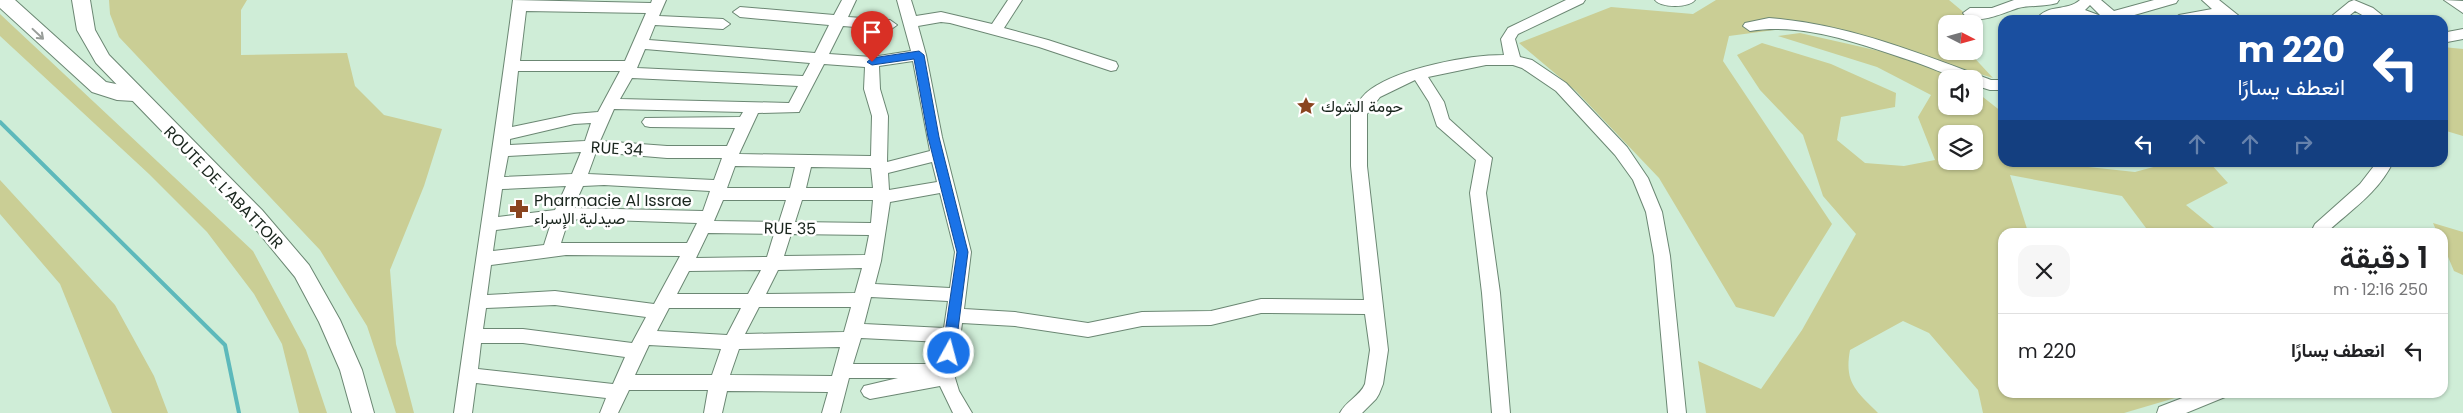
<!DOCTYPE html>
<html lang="ar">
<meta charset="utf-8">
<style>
:root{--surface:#fff;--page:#f6f6f6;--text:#202124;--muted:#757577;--line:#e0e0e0}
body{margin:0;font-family:Poppins,Vazirmatn,sans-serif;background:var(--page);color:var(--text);direction:rtl;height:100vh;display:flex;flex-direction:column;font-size:19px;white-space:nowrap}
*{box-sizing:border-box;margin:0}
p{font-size:16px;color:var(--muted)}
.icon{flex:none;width:28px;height:28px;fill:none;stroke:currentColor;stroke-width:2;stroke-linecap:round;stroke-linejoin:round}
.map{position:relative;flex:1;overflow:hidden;direction:ltr}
.panel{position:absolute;left:1998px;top:228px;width:450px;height:170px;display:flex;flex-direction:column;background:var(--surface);border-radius:15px;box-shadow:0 1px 4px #0004;direction:rtl}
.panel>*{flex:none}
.hud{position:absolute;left:1998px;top:15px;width:450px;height:152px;border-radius:15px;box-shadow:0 1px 4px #0004;direction:rtl;background:#1a4fa0;color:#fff;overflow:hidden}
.needle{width:32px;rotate:96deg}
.controls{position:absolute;left:1938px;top:15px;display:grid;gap:10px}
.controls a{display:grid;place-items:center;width:45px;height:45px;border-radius:10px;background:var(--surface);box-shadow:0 1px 4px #0004;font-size:25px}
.pin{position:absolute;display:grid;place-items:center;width:42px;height:42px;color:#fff;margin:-51px -21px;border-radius:50% 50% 50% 0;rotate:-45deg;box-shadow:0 0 5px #0007}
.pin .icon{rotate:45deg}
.me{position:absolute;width:55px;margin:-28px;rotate:7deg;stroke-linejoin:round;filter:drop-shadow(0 0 4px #0008)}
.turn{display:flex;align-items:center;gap:18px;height:105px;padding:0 20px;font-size:22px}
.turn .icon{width:65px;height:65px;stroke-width:2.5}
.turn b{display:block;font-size:35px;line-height:42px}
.lanes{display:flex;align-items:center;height:48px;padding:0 20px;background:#0003;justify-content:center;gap:25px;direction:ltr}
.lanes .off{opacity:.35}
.round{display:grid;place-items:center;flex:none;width:52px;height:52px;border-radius:15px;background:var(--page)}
.overview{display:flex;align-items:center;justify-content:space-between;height:85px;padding:0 20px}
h1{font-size:30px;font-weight:600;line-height:38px}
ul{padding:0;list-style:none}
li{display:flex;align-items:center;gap:15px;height:75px;padding:0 20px;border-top:1px solid var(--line)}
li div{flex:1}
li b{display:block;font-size:19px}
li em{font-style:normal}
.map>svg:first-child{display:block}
.green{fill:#cace95;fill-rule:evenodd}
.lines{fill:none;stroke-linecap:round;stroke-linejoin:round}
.stream{stroke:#5db9bb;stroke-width:4}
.minor-casing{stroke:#6b8773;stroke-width:2}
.major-casing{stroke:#6b8773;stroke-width:2}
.highway-casing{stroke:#6b8773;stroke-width:2}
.minor{fill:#fff;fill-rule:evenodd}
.major{fill:#fff;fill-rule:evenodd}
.highway{fill:#fff;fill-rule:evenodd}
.oneway{stroke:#989d99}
.route{fill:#1a73e8;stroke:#114b97}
.labels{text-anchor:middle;stroke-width:5;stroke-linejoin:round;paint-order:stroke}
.poi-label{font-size:16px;fill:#19251d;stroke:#fff;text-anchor:start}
.street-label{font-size:16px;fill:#19251d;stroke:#fff}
</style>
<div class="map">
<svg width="2463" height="413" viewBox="0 0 2463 413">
<rect width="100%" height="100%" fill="#cfedd7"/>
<g class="green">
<path d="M109 0H247L241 10V55L347 53 355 86 384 115 442 129 424 186 390 270 396 344 414 413H396L367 326 320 250 119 37 110 14Z"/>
<path d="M1716 0H1949L1967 15 1964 24H1946V51H1968L1993 78 1819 24 1729 36 1723 61 1832 224 1774 317 1736 307 1659 178 1576 91 1519 43 1611 7 1693 14Z"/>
<path d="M0 14 253 251 306 350 327 413H299L282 344 254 294 207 232 149 174 0 36Z"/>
<path d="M1800 33 1906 57 1960 79H1946V106H1974V90L2002 112V162L2051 163 2135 172 2168 163H2210L2228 183 2186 205 2219 232H2149L2122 196 2010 175 2028 232H2002V392L2192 393 2124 413H1983L1978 390 1929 333 1903 321 1850 350C1844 383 1856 391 1878 413H1706L1698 361 1761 389 1802 330 1856 234 1823 196 1803 135 1760 90 1737 55 1762 43 1831 64 1896 93 1895 107 1841 117 1837 140 1865 163 1904 166 1935 160 1918 117 1931 95 1877 67 1778 36ZM1946 134H1974V161H1946Z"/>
<path d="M2443 47 2463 49V136L2443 130Z"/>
<path d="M0 180 115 305 154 376 168 413H112L60 284 0 214Z"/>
<path d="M2433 223 2463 232V275L2454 271 2443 245 2442 232H2437Z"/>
</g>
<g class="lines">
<path class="stream" d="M0 122 225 345 239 413"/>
<g class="minor-casing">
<g id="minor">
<path d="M513 0 651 3 652 0H666L659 16 723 19 730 24 723 29 655 25 649 40 815 53 829 25 740 17 733 12 740 7 834 15 842 0H856L848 17 890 20 897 25 890 30 843 26 829 54 872 57 911 51 897 0H911L916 16 941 12 992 24 1008 0H1022L1004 28 1048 40 1116 62 1118 66 1116 70 1111 71 1039 47 950 23 941 22 918 26 926 55 942 137 971 252 964 309 1015 312 1088 323 1142 312 1211 311 1261 299 1364 300 1351 166V113C1356 105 1363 94 1371 89 1401 68 1467 55 1504 55L1501 39 1508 28 1566 0H1585L1583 3 1518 34 1515 39 1520 57 1532 60 1566 83 1627 147 1648 178 1662 212 1670 256 1686 413H1668L1654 256 1646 212 1633 180 1615 155 1556 91 1522 68 1513 65H1486L1428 77 1444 102 1449 119 1492 158 1486 193 1500 293 1510 413H1492L1482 293 1470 193 1476 160 1437 126 1429 102 1415 80 1380 97 1367 114V166L1388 350 1383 384 1379 394 1376 399 1362 413H1340C1346 401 1360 396 1365 384L1370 350 1365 314 1261 313 1211 325 1142 326 1088 337 1015 326 962 323 955 378 959 391 972 413H953L940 386 870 399 864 396 861 391 864 386 898 378H849L840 413H822L828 392 727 391 722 413H704L708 390H629L618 413H600L606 398 476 383 472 413H454C473 276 495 137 513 0ZM526 11 646 13 625 61H520ZM645 49 810 63 803 76 637 68ZM913 61 930 151 887 162 888 116 880 89 879 66ZM824 64 865 67 864 89 872 116 871 156 739 154 758 113 799 112ZM518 71H620L598 112 574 114 512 127ZM632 78 798 86 789 103 620 99ZM614 109 743 112 740 117 645 118 642 122 645 126 650 127 735 128 727 146H667L600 141ZM591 123 585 141 510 145V139L574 124ZM581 152 572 174 504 177 508 156ZM596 152 667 158H722L714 180 588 174ZM932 162 937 182 889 190 888 173ZM735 166 795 167 790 188H727ZM811 167 871 168 873 188H806ZM604 185 710 191 703 211 573 208 583 186ZM566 186 555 210 498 217 502 189ZM940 193 955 252 950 288 875 284 881 261 890 202ZM723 200H786L779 222 714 221ZM802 200H873L871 223 795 222ZM579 219 697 223 687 243H561L568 221ZM551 223 544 245 493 251 496 230ZM708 233 774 234 767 257 696 258ZM791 234 869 235 865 255 784 256ZM566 255 680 256 654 304 555 291 487 295 491 265ZM862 268 855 293 766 294 778 270ZM761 270 748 294H677L689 271ZM871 297 948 301 944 328 864 324ZM555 305 646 317 632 343 523 329H483L486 308ZM759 307H851L844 332 745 334ZM669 308H741L727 335 657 331ZM861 338 942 342 939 364H853ZM481 343H523L625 357 613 384 478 369ZM649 345 721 349 712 375H635ZM840 347 832 376 730 375 739 349Z"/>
<path d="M1655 0H1695C1689 8 1661 8 1655 0Z"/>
<path d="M2014 0H2059L2057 3C2044 7 2031 5 2018 8 2006 12 1972 28 1963 13L1970 8H1992Z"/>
<path d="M2080 0H2101L2114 11 2154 0H2178L2176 3 2117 20H2084L2069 15 2051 20H2036C2047 3 2067 12 2080 0ZM2090 5 2101 16 2085 10Z"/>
<path d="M2202 0H2219L2244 20H2227L2223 17 2206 20H2172L2179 15 2212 9Z"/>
<path d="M2354 0 2373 8 2388 20H2371L2355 11 2344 20H2327L2349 2Z"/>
<path d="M2444 0 2463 1V13Z"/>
<path d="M1769 18C1847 24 1919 53 1991 80H2002V90H1990L1974 85V79C1953 79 1935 69 1915 62 1863 45 1805 22 1750 31L1743 26 1745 23Z"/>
<path d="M2463 29V39L2442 43V33Z"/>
<path d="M2377 162H2393C2378 193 2351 210 2327 232H2311L2315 224 2360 184Z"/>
<path d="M2198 392H2228L2225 397 2186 413H2157L2159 407Z"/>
</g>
</g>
<g class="major-casing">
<path id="major" d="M72 0H90L95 30 109 55 262 210 309 265 340 320 362 370 374 413H352L340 370 319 322 295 277 248 220 96 63 77 30Z"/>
</g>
<g class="highway-casing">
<path id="highway" d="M0 0H15L106 82 141 89 144 94 141 99 134 101 117 100 92 92 0 8Z"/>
</g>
<use href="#minor" class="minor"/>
<use href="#major" class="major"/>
<use href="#highway" class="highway"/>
</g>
<defs><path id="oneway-shaft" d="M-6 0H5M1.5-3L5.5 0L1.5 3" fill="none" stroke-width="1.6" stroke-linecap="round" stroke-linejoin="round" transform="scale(1.25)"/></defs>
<use class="oneway" href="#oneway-shaft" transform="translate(38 34) rotate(43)"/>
<path class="route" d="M919 51 924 55 939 137 968 252 955 353 949 358 942 353 957 252 928 137 914 59 872 65 867 62 872 58Z"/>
<defs>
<g id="sight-bare" transform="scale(1.5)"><path d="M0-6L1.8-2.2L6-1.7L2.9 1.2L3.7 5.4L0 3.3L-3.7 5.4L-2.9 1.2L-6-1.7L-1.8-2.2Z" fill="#8a441f" stroke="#fff" stroke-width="2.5" paint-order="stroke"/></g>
<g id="pharmacy-bare" transform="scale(1.5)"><path d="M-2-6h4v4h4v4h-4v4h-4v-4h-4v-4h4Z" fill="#8a441f" stroke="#fff" stroke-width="2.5" paint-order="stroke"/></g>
</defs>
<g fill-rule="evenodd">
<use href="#sight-bare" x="1306" y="106"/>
<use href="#pharmacy-bare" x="519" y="209"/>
</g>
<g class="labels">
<g class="poi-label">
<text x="1321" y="112">حومة الشوك</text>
<text x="534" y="206">Pharmacie Al Issrae<tspan x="534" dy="18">صيدلية الإسراء</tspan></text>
</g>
<g class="street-label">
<text transform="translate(617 148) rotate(3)" y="6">RUE 34</text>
<text transform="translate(224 187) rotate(46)" y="6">ROUTE DE L’ABATTOIR</text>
<text transform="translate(790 228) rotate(1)" y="6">RUE 35</text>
</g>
</g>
</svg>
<div class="controls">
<a><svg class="needle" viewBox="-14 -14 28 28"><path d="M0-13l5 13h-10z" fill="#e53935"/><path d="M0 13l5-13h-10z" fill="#757577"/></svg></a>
<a><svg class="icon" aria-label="sound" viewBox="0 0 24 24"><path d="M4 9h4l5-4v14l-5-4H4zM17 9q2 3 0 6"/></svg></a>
<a><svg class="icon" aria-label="layers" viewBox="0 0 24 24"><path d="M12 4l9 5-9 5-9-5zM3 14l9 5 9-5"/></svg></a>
</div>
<div class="pin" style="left:872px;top:62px;background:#d93025"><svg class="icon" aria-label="arrive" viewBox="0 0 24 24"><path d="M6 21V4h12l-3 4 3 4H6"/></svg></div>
<svg class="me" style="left:949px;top:353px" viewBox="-20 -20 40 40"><circle r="17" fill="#1a73e8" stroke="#fff" stroke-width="3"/><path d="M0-11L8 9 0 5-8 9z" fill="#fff"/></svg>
<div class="hud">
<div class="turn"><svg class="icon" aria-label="left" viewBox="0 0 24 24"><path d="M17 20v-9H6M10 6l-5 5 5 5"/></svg><div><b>220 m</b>انعطف يسارًا</div></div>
<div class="lanes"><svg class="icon" aria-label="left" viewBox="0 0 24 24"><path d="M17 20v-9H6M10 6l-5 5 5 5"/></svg><svg class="icon off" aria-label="ahead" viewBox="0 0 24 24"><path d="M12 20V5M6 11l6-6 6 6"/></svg><svg class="icon off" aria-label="ahead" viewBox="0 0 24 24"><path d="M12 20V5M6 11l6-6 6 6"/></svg><svg class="icon off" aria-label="right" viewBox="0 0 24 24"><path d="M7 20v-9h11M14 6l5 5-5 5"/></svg></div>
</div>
<section class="panel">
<div class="overview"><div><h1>1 دقيقة</h1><p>250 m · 12:16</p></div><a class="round"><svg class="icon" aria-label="close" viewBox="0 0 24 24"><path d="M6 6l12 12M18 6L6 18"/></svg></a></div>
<ul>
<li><svg class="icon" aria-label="left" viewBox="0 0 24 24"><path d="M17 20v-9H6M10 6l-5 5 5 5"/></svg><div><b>انعطف يسارًا</b></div><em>220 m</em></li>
</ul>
</section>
</div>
